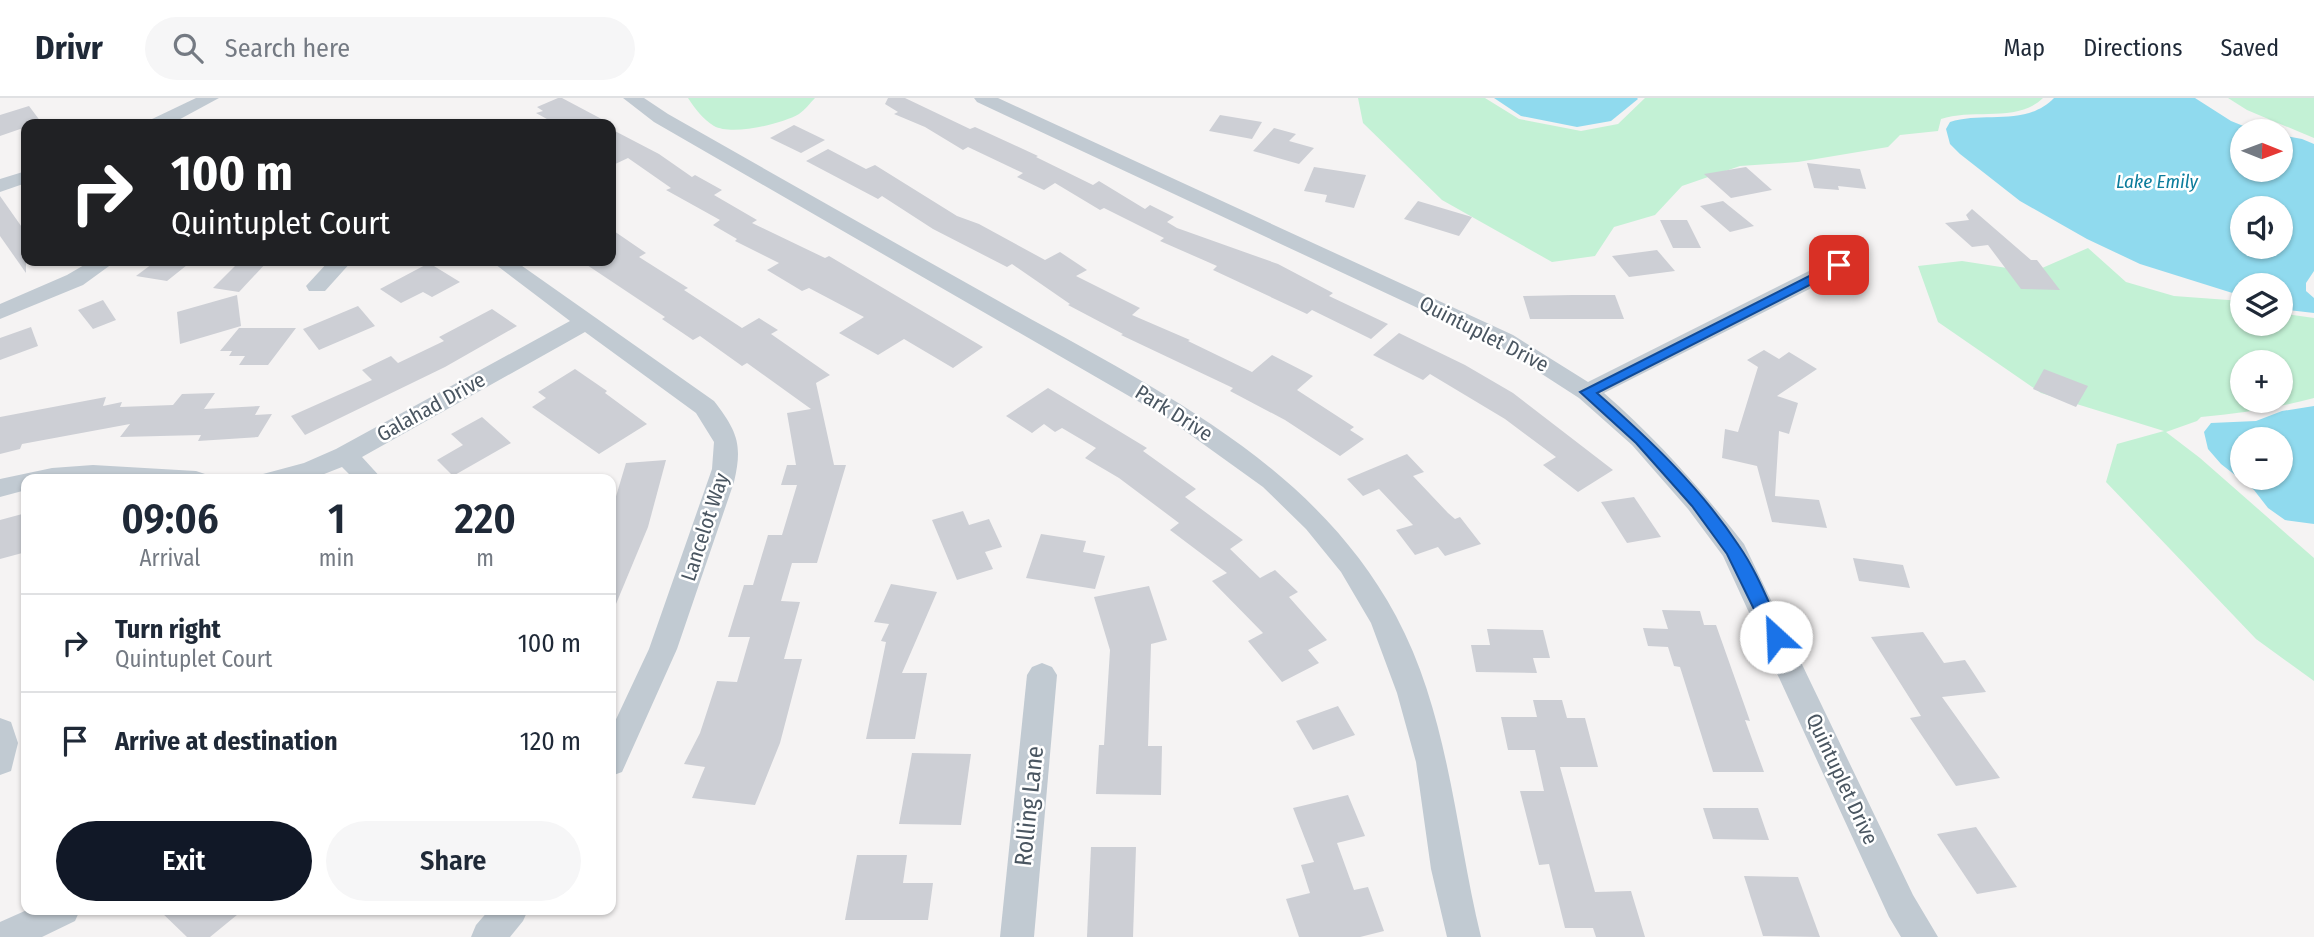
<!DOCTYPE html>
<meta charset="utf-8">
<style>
:root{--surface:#fff;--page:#f6f6f7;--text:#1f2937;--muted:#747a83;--line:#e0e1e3;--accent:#111827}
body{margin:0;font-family:"Fira Sans Condensed",sans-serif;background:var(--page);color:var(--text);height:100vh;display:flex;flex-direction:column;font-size:26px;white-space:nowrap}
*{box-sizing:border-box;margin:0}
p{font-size:23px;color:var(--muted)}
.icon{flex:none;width:38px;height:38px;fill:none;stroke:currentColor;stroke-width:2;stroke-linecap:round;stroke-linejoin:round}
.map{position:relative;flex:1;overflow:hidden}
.side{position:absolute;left:21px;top:376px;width:595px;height:441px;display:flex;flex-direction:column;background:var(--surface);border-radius:14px;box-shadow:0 2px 5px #0004}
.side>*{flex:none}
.guide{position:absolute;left:21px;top:21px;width:595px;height:147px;border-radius:14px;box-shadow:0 2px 5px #0004;background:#202124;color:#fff;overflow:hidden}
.needle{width:46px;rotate:91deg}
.buttons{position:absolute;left:2230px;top:21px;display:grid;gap:14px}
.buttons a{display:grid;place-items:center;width:63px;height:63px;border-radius:50%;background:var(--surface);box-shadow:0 2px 5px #0004;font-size:35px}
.pin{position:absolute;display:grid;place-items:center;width:60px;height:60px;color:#fff;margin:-30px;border-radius:14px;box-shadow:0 4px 10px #0006}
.me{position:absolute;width:77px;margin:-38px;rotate:335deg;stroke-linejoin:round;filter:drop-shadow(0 0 5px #0008)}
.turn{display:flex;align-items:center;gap:24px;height:147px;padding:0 35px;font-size:32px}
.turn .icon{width:91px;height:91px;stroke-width:2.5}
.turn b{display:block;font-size:49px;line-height:60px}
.eta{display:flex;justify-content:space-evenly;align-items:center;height:119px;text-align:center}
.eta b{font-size:42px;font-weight:600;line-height:49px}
.cta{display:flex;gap:14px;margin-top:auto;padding:14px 35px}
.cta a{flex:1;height:80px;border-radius:42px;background:var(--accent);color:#fff;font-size:28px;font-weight:600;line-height:80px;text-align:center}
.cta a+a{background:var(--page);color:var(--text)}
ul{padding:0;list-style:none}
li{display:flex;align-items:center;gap:21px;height:98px;padding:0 35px;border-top:2px solid var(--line)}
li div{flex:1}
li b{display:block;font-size:26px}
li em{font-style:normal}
header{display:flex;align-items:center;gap:42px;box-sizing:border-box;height:98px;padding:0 35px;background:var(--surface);border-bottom:2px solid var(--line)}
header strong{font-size:33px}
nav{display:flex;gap:38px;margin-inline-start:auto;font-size:24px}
.search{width:490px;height:63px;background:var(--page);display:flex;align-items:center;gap:18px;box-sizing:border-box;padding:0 24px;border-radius:38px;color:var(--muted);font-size:26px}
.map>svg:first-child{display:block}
.green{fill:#c3f1d5;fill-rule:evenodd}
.water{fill:#90daee;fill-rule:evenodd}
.building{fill:#cdcfd5}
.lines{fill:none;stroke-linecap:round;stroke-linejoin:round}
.minor{fill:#c1cad2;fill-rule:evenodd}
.route{fill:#1a73e8;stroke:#114b97;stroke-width:2}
.labels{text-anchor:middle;stroke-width:5;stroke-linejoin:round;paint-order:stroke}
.far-water-label{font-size:19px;font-style:italic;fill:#0c7c9b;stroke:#fff}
.street-label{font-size:21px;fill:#4a5661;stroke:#fff}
.near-street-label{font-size:24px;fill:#4a5661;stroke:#fff}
</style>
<header>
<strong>Drivr</strong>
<div class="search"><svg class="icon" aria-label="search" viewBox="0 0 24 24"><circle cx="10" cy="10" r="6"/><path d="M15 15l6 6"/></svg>Search here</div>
<nav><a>Map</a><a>Directions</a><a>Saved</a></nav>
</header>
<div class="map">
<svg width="2314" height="839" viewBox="0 0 2314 839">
<rect width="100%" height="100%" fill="#f5f3f3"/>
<g class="green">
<path d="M688 0H815C810 5 805 12 799 16 782 26 732 38 714 28 703 21 695 11 688 0Z"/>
<path d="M1358 0H1485L1519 21 1581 33 1618 26 1645 0H2043C2018 25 1973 10 1941 21L1938 33 1900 37 1888 49 1798 64 1740 68 1682 88 1655 117 1614 129 1595 158 1552 164 1442 102 1363 25Z"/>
<path d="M2228 0H2314V40L2247 12Z"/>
<path d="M2088 150 2126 184 2174 198 2242 203V226H2280V215L2314 220V300C2277 310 2239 316 2201 319L2197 323 2166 334 2200 360 2314 460V583L2256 541 2106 384 2117 346 2164 333 2041 295 1938 224 1918 168 1962 163 2033 174ZM2242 264H2280V303H2242Z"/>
</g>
<g class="water">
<path d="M1494 0H1637L1638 1 1611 23 1577 29 1521 18Z"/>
<path d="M2054 0H2195L2231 23 2256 33H2242V72H2280V37L2302 41 2314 46V173L2306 185V193L2314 200V215L2280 211V187H2242V198L2140 166 2087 141 2020 103 1960 56 1950 46 1946 31 1950 24C1984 13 2026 29 2054 0ZM2242 110H2280V149H2242Z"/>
<path d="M2314 308V426L2285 422 2268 410 2254 392 2221 366 2208 351 2204 334 2211 325 2256 323 2282 313ZM2242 341H2280V380H2242Z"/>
</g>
<g class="building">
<path d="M558 0H562L611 26H556L536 15 543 13 537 9Z"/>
<path d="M888 0H905L970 31 975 29 1038 58 1036 59 1093 87 1099 83 1145 111 1150 107 1174 119 1167 124 1177 130 1278 166 1333 195 1329 198 1388 226 1371 241 1312 212 1307 216 1213 172 1217 168 1160 143 1164 140 1104 110 1100 112 1055 85 1044 92 1017 79 1023 75 968 49 963 52 925 29 894 16 898 14 885 6Z"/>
<path d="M29 8 41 24 26 26V29L0 38V17Z"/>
<path d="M1220 17 1262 24 1252 41 1209 33Z"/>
<path d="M794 27 825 42 801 55 770 40Z"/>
<path d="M1274 30 1296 36 1289 43 1314 50 1299 66 1253 53Z"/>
<path d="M611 31 659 56 692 79 695 77 722 92 714 97 757 122 752 125 825 160 829 158 983 249 953 270 904 241 878 257 839 235 864 219 809 190 802 193 767 172 779 165 735 143 737 141 713 127 720 122 666 92 671 90 628 60 611 68Z"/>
<path d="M828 51 866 71 875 67 957 118 979 126 1045 162 1060 154 1087 172 1076 178 1140 210 1132 217 1190 242 1188 243 1252 274 1272 257 1313 278 1297 292 1354 329 1350 332 1364 341 1340 358 1285 322 1230 293 1233 290 1121 237 1123 236 1068 207 1070 206 1012 166 1007 169 933 131 882 98 878 101 806 63Z"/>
<path d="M1807 65 1860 71 1866 91 1838 88 1839 92 1814 90Z"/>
<path d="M1314 69 1366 77 1354 110 1325 104 1327 97 1304 93Z"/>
<path d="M1746 69 1772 92 1731 100 1704 76Z"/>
<path d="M0 98 26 135V175L0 138Z"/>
<path d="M1418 103 1472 119 1459 138 1404 121Z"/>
<path d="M1723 103 1754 128 1730 134 1700 108Z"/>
<path d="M1972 111 2031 162H2037L2060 192 2021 191 1988 147 1972 149 1945 125 1969 122 1966 117Z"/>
<path d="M1660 122H1687L1701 150H1673Z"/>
<path d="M611 131 646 155 639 159 688 190 684 192 742 230 759 220 778 232 771 236 830 277 816 285 834 367H846L817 465H792L781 503 800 504 784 561H802L780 645 755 707 692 700 705 669 684 666 700 635 717 583 737 584 750 539H728L744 487H753L768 437H782L797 387H781L787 367H796L787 315 811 311 747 265 742 268 700 238 693 242 662 221 665 219 581 163H611Z"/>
<path d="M1657 152 1675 173 1629 179 1612 158Z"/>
<path d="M156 163H192L167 183 136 178Z"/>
<path d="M240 163H268L239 194 213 190Z"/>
<path d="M429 165 460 184 432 199 423 194 401 205 380 191Z"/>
<path d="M237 197 241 228 180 246 177 214Z"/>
<path d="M1572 197H1615L1624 221H1530L1523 198Z"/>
<path d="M103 202 116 222 93 231 78 212Z"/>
<path d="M358 208 375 228 319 252 303 231Z"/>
<path d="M492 211 517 228 445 269 305 337 291 318 372 282 362 272 391 258 398 265 444 243 439 239Z"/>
<path d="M31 229 38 248 0 262V240Z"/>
<path d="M239 230H296L268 267H239L245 258H229L232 253H220Z"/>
<path d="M1399 235 1465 267 1513 295 1613 372 1578 394 1543 367 1556 359 1505 321 1430 276 1423 282 1373 257Z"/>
<path d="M1764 252 1779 261 1789 254 1817 271 1777 298 1798 305 1789 336 1779 333 1775 398 1819 402 1827 430 1772 424 1757 368 1722 360 1725 331 1738 334 1758 269 1747 262Z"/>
<path d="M575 271 607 293 605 295 647 326 599 356 532 309 546 300 538 294Z"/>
<path d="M2044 271 2088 288 2076 309 2033 291Z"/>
<path d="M1048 290 1147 350 1143 353 1196 391 1185 399 1243 442 1230 451 1260 480 1275 472 1298 494 1289 499 1327 542 1308 552 1319 565 1282 584 1248 543 1263 535 1212 483 1227 475 1170 432 1179 425 1119 380 1085 360 1096 350 1062 330 1055 334 1044 326 1032 335 1006 318Z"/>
<path d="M215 295 204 311 260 308 255 317 272 316 258 339 198 343 201 337 120 339 130 326 22 346 20 351 0 356V319L106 299 103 308 122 304 120 309 173 307 182 296Z"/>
<path d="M482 319 511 345 453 378 437 362 463 347 451 336Z"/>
<path d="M1407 356 1424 374 1413 378 1448 415 1455 421 1460 419 1481 446 1445 458 1438 449 1415 457 1396 432 1413 427 1379 391 1363 398 1347 381Z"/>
<path d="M666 362 648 429 611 518V415L626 365Z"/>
<path d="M1634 399 1661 439 1627 445 1601 404Z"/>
<path d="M963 413 969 427 989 421 1002 449 985 454 993 471 957 482 932 422Z"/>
<path d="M26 415V454L0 461V422Z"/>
<path d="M1041 436 1086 443 1083 454 1105 458 1095 491 1026 480Z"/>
<path d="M1853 460 1903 467 1910 490 1859 483Z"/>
<path d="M891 486 937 494 902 575H927L915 641H866L886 544 881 543 889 526 874 524Z"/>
<path d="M1149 488 1167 542 1151 546 1148 648H1162L1161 697 1096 696 1099 647H1104L1110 552 1094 499Z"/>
<path d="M1662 512 1700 513 1704 527H1716L1750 623 1745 622 1764 674H1713L1680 569 1674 568 1668 549 1648 548 1643 530 1668 531Z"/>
<path d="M1487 531 1543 532 1550 560H1533L1537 575 1476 574 1471 547H1490Z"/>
<path d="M1923 534 1944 565 1965 562 1986 594 1942 599 2000 680 1956 688 1910 620 1921 618 1871 539Z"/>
<path d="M1533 602H1562L1567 620H1585L1598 669H1560L1595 794 1631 793 1645 839H1596L1593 830H1565L1549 766 1539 767 1520 693H1544L1535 652H1508L1501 619H1537Z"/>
<path d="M1338 608 1355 637 1313 652 1296 623Z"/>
<path d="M912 655 971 656 961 727 899 726Z"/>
<path d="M1348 697 1365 738 1337 745 1354 792 1368 789 1384 833 1360 839H1299L1286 801 1310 795 1301 767 1314 764 1293 710Z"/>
<path d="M1703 710H1758L1769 742 1713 741Z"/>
<path d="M1976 729 2017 789 1977 796 1937 736Z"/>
<path d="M1091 749H1136L1133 839H1087Z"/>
<path d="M857 757H907L903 785H933L928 822H845Z"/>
<path d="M1744 778 1798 779 1820 839 1763 838Z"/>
<path d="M159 812H243L210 839H187Z"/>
</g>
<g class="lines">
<g class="minor">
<path d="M196 0H219L171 26H148L150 22Z"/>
<path d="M623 0H644L668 16C777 78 886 140 995 201 1145 286 1311 360 1396 518 1449 617 1455 732 1481 839H1447L1431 771 1416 664 1397 595 1371 525 1341 474 1306 431 1263 389 1167 320 654 24Z"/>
<path d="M974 0H998L1513 237 1588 284 1831 162H1847L1850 167 1847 172 1604 295C1657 341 1700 390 1744 446L1913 797 1938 839H1901L1889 819 1723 458 1688 411 1632 347 1579 300 1497 247 977 4Z"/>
<path d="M26 73V85L0 94V81Z"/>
<path d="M91 163H116L83 187 0 221V206L67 177Z"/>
<path d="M329 163H352L325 193H309L306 188Z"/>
<path d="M491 163H515L714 303C737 333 743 346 734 384L677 551 622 674 611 678V632L649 551 712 371 714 344 696 315 585 234 362 359 383 382H355L342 369 309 382H260L263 376 304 365 336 351 570 223Z"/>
<path d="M93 367 196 373 205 376 208 382H26V392L0 399V381L52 370Z"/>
<path d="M1042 565 1052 569 1057 577 1034 839H1000L1027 577 1032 569Z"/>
<path d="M0 620 11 624 18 645 11 673 0 677Z"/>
<path d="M27 812H80L75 823 42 839H0V824Z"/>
<path d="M489 812H528L523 823 510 839H471L476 827Z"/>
</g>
</g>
<path class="route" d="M1839 163 1845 167 1843 170 1597 295C1649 341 1700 389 1739 448 1758 475 1770 509 1785 539L1782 544H1770L1727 456 1692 408 1636 345 1580 294Z"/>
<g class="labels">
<g class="far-water-label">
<text x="2157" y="90">Lake Emily</text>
</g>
<g class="street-label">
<text transform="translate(1484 236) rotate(27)" y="7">Quintuplet Drive</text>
<text transform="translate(431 309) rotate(-29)" y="7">Galahad Drive</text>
<text transform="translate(1174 315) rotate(32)" y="7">Park Drive</text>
<text transform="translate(705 429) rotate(-72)" y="7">Lancelot Way</text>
<text transform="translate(1842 681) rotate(65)" y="7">Quintuplet Drive</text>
</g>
<g class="near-street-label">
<text transform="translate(1029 708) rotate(-84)" y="8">Rolling Lane</text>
</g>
</g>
</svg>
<div class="buttons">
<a><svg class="needle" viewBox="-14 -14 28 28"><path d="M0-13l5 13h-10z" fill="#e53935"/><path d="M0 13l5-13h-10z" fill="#747a83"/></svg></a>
<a><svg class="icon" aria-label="sound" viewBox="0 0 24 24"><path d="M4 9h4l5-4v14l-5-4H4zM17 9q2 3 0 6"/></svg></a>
<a><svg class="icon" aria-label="layers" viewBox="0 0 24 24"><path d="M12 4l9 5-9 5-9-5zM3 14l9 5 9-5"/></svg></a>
<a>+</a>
<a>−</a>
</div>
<div class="pin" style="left:1839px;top:167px;background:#d93025"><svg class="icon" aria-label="arrive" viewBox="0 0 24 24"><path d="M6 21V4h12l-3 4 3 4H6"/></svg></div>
<svg class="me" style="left:1776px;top:539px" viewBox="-20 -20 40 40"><circle r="19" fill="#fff"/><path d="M0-13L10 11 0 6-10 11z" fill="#1a73e8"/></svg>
<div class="guide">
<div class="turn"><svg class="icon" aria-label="right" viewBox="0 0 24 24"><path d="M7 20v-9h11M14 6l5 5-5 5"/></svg><div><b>100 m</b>Quintuplet Court</div></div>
</div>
<section class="side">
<div class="eta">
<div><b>09:06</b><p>Arrival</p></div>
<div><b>1</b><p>min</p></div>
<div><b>220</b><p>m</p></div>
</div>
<ul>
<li><svg class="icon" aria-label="right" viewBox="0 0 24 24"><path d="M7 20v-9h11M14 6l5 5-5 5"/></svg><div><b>Turn right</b><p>Quintuplet Court</p></div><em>100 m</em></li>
<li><svg class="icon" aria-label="arrive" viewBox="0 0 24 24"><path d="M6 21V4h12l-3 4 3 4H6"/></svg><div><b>Arrive at destination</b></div><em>120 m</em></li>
</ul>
<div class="cta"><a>Exit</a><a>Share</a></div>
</section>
</div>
